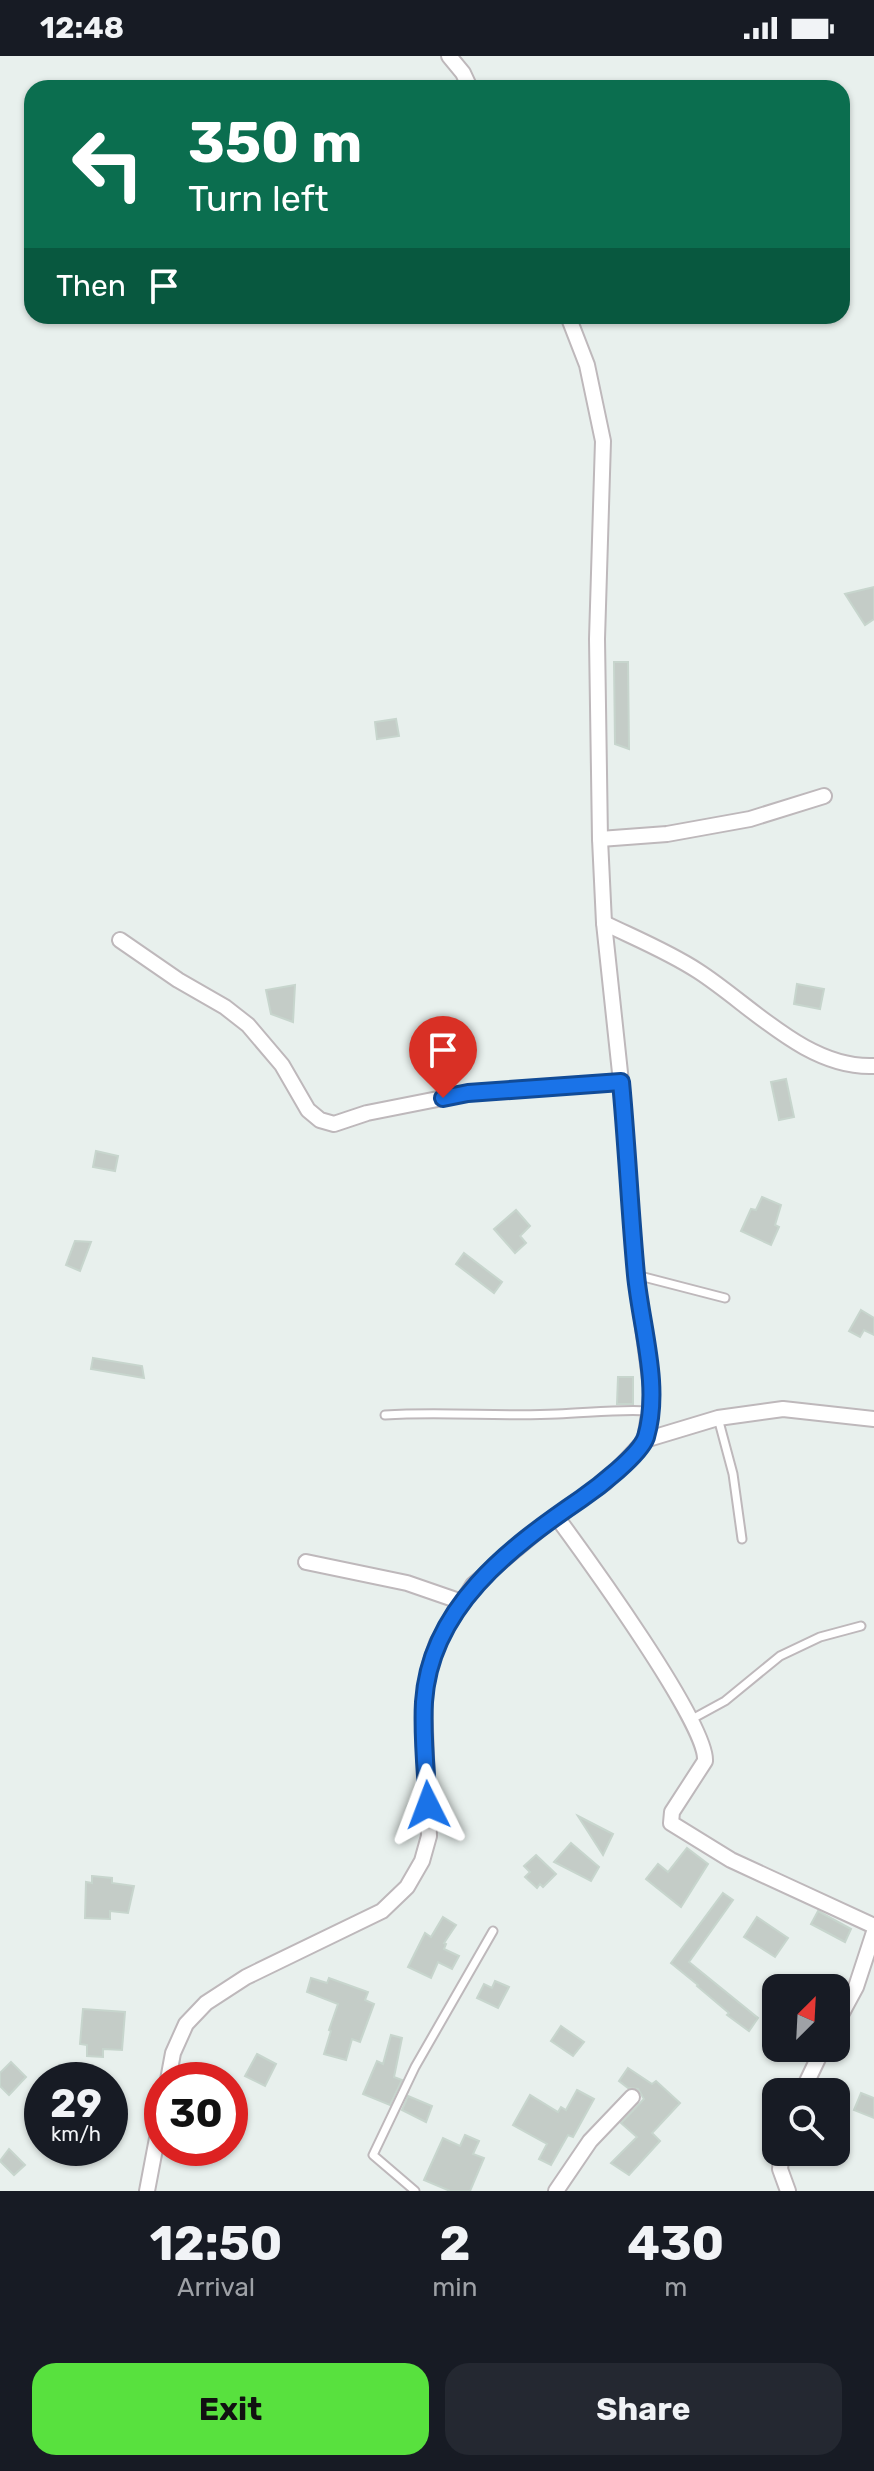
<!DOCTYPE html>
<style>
:root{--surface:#171b24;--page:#242831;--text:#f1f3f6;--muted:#9ea1a6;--accent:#58e13e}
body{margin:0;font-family:Rubik,sans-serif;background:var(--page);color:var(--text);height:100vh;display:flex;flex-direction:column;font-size:30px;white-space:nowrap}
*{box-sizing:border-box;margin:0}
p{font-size:26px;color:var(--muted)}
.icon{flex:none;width:44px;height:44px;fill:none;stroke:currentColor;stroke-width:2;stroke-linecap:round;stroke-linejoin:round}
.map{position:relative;height:2135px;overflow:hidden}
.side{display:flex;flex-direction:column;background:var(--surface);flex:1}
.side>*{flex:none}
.top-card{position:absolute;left:24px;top:24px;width:826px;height:244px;border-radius:24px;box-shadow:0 2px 6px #0004;background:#0b6e4f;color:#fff;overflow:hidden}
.needle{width:52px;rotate:24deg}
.buttons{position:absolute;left:762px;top:1918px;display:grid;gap:16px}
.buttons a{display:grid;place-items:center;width:88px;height:88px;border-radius:16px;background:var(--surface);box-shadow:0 2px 6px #0004;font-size:40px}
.speed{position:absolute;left:24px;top:2006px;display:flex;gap:16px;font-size:40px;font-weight:700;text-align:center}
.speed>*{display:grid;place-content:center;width:104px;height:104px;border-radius:50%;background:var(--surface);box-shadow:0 2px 6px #0004;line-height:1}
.speed small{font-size:20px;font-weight:400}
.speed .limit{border:12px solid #d22;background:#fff;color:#111}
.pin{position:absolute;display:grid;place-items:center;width:68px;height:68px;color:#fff;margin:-82px -34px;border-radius:50% 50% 50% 0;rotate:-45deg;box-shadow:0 0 8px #0007}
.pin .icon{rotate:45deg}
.me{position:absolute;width:88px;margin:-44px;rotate:357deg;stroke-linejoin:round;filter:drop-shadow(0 0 6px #0008)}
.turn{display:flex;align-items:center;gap:28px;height:168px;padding:0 32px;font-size:36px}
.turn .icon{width:104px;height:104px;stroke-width:2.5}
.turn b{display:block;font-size:56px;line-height:68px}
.then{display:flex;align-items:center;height:76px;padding:0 32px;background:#0003;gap:16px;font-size:30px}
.eta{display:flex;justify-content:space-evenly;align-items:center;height:136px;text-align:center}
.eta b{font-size:48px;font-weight:700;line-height:56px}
.action{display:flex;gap:16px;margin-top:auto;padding:16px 32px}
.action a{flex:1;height:92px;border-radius:24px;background:var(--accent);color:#111;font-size:32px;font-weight:700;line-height:92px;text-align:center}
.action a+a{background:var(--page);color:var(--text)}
.status{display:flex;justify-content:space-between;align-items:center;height:56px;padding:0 40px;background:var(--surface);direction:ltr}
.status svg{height:22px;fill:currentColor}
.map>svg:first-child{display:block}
.building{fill:#c4ccc7;stroke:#c7d5cd;stroke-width:2}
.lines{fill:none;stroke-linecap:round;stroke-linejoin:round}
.lane-casing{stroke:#beb8bb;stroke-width:11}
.street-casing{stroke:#beb8bb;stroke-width:18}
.lane{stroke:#fff;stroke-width:7}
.street{stroke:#fff;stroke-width:14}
.route-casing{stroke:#114b97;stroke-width:20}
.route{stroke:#1a73e8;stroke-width:14}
</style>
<div class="status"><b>12:48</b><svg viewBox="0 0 49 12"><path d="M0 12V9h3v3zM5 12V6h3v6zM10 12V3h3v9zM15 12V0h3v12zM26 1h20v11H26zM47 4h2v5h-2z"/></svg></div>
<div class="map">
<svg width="874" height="2135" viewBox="0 0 874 2135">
<rect width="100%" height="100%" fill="#e8f0ed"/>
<g class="building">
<path d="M874 531V563L865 569 845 538Z"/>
<path d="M614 606H628L629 693 615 688Z"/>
<path d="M396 663 399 680 377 683 375 666Z"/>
<path d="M797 928 824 933 820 953 794 948Z"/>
<path d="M295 929 293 966 271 958 266 934Z"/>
<path d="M786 1023 794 1061 779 1064 771 1026Z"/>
<path d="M96 1095 118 1100 115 1115 93 1111Z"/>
<path d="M762 1141 781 1149 775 1169 779 1171 771 1189 741 1175 751 1153 756 1154Z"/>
<path d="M516 1154 530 1170 520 1180 526 1187 515 1197 494 1173Z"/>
<path d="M75 1185 91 1186 80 1215 66 1209Z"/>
<path d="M464 1197 502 1226 494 1237 456 1208Z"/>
<path d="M861 1254 874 1262V1279L864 1274 860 1281 849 1275Z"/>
<path d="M93 1302 142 1310 144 1322 91 1313Z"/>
<path d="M618 1321H633V1348H617Z"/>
<path d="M578 1760 613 1778 603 1799Z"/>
<path d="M571 1787 599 1811 591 1825 554 1806Z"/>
<path d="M687 1792 708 1808 681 1851 646 1823 658 1808 668 1816Z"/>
<path d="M536 1799 556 1818 543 1831 540 1828 537 1832 525 1821 530 1816 524 1810Z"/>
<path d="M92 1820 112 1822V1827L134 1830 128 1857 110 1855V1863L85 1862 86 1826 92 1827Z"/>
<path d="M723 1837 733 1844 689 1906 758 1962 749 1975 727 1959 729 1957 697 1930 698 1929 671 1907Z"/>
<path d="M818 1855 851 1873 845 1886 811 1868Z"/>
<path d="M443 1861 456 1869 444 1887 446 1888 444 1893 459 1900 452 1913 438 1906 431 1922 408 1911 425 1877 431 1881Z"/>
<path d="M757 1861 788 1882 775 1901 744 1881Z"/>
<path d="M311 1922 327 1927 329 1922 368 1936 365 1944 374 1948 360 1986 352 1983 346 2004 324 1998 331 1975 329 1974 338 1948 307 1936Z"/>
<path d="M495 1925 509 1931 498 1952 477 1942 484 1928 492 1932Z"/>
<path d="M83 1953 125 1956 122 1994 103 1993V2001L87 2000V1989L80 1988Z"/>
<path d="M561 1970 584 1986 573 2000 551 1985Z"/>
<path d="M391 1979 402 1982 394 2021 402 2024 390 2049 363 2038 377 2005 383 2008Z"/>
<path d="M257 1998 276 2008 265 2030 245 2020Z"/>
<path d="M11 2006 26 2021 9 2039 0 2030V2017Z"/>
<path d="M628 2012 652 2028 656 2025 680 2047 652 2077 660 2085 629 2119 611 2107 637 2081 621 2067 644 2043 638 2033 628 2032 619 2025Z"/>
<path d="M577 2034 594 2043 573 2081 568 2079 551 2109 539 2103 547 2088 513 2069 530 2039 558 2056 561 2051 566 2054Z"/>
<path d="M861 2037 874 2042V2062L854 2054Z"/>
<path d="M408 2040 432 2050 426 2066 402 2054Z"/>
<path d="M465 2079 479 2085 473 2098 484 2102 470 2135H450L424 2124 443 2082 460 2090Z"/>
<path d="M9 2093 25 2109 14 2119 0 2105Z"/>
</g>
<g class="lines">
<g class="lane-casing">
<g id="lane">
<path d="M636 1219 725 1242"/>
<path d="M385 1359C443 1355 500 1361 557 1358 588 1357 618 1353 649 1355"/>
<path d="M718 1362 733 1418 742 1483"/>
<path d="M692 1663 725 1645 780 1600 820 1581 861 1570"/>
<path d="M415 2135 373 2099 415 2011 493 1875"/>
</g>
</g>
<g class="street-casing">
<g id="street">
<path d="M449 0 463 17 470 32"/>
<path d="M600 783 667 778 750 763 824 740"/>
<path d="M604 867C635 882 669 896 698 915 751 949 807 1013 874 1010"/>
<path d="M120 884 178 924 225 951 248 969 282 1009 308 1054 320 1064 334 1068 367 1057 468 1037 621 1026"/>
<path d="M645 1384 718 1362 783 1353 874 1363"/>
<path d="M556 1460C584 1498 708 1668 705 1705L672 1756 671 1767 731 1804 874 1870"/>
<path d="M306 1506 407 1527 462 1546"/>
<path d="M836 1968 856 1931 874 1876"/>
<path d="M168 2024 173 1997 186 1968 206 1947 246 1921 382 1855 407 1831 422 1805 429 1780 424 1645 430 1608 437 1587 473 1529 556 1460 606 1426 645 1384 652 1338 636 1219 621 1026 604 867 600 783 597 583 603 385 587 309 568 260"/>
<path d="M802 2036 823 1992"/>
<path d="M782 2096 780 2113 788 2135"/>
<path d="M147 2135 162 2056"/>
<path d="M556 2135 590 2085 632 2041"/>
</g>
</g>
<use href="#lane" class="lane"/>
<use href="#street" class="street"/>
</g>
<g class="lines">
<g class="route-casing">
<path id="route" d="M428 1749C426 1715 422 1680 424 1646 430 1552 509 1492 581 1443 597 1432 640 1399 646 1381 661 1330 641 1271 636 1219 630 1155 627 1090 621 1026L468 1037 443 1042"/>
</g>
<use href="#route" class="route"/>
</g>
</svg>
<div class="buttons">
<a><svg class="needle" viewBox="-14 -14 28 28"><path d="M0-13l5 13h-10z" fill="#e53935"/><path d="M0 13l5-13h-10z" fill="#9ea1a6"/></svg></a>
<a><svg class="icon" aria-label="search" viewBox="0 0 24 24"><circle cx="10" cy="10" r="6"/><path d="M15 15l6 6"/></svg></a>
</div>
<div class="speed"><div>29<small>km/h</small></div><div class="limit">30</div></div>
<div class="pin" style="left:443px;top:1042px;background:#d93025"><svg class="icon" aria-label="arrive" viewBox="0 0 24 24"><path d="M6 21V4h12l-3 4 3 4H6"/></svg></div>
<svg class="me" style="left:428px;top:1749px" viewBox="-20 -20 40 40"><path d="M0-17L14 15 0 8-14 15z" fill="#1a73e8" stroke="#fff" stroke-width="4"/></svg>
<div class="top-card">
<div class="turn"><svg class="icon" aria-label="left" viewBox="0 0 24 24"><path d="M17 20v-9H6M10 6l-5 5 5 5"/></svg><div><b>350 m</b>Turn left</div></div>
<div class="then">Then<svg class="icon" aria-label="arrive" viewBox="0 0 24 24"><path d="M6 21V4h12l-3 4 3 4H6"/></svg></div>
</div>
</div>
<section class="side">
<div class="eta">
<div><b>12:50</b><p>Arrival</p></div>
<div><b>2</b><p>min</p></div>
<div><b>430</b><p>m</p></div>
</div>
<div class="action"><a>Exit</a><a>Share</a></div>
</section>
